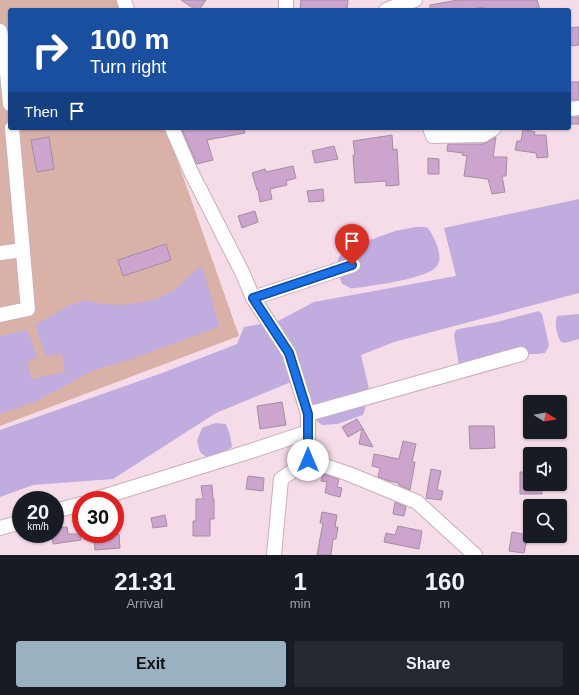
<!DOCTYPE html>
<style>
:root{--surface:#171b24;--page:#242831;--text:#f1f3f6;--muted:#9ea1a6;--accent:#99b1c0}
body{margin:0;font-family:Helvetica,sans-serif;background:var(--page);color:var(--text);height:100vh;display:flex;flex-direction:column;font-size:15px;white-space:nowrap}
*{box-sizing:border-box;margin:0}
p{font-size:13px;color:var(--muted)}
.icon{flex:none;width:22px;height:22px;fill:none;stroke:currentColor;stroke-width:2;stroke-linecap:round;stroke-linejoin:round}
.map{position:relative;height:555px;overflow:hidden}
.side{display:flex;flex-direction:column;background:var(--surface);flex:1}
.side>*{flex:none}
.top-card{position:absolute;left:8px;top:8px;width:563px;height:122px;border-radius:4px;box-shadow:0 1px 3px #0004;background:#1a4fa0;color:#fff;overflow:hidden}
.needle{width:26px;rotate:101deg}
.buttons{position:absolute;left:523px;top:395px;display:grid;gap:8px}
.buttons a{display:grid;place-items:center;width:44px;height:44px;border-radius:4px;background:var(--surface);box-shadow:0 1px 3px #0004;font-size:20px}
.speed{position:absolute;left:12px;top:491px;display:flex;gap:8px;font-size:20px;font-weight:700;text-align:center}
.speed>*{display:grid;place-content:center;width:52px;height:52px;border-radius:50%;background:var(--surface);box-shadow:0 1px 3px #0004;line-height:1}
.speed small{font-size:10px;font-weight:400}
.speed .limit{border:6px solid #d22;background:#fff;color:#111}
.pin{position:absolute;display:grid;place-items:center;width:34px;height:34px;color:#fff;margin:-41px -17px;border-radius:50% 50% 50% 0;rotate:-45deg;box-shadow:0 0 4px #0007}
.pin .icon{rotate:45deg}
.me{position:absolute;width:44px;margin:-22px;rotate:0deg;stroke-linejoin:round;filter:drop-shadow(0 0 3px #0008)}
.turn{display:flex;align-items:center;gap:14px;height:84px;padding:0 16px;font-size:18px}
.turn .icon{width:52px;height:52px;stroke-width:2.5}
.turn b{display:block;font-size:28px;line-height:34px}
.then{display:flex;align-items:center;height:38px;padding:0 16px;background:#0003;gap:8px;font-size:15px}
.eta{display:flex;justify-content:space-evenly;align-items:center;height:68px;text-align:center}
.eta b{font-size:24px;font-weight:600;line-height:28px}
.primary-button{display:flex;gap:8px;margin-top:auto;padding:8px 16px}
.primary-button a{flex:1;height:46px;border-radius:4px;background:var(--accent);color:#111;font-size:16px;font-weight:600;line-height:46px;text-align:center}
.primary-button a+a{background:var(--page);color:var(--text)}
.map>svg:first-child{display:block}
.green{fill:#dab1a7}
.water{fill:#c1acdf}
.building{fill:#cda4cd;stroke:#a18fa1}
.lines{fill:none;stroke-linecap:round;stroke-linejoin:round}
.street-casing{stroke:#c9afbb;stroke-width:16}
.street{stroke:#fff;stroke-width:14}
.route-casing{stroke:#114b97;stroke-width:10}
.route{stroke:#1a73e8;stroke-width:7}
</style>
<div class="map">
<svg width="579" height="555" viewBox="0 0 579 555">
<rect width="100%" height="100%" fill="#f6dbe8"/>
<path class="green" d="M0 0H121L125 10H10V128H166L239 336 0 426Z"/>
<g class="water">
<path d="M579 199V293L394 342 361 355 370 393 363 415 337 424 322 425 313 418 303 377 216 413 113 479 33 485 0 497V430L162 373 237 344 244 327 278 321 314 302 456 276 444 228Z"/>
<path d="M416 227H423L428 228C434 236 445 258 436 267 427 278 377 285 363 287 359 287 354 289 350 288 348 287 345 285 342 284L337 270 338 259 345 248 356 242 373 239 395 231Z"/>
<path d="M202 267 219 324 218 327 138 357 92 371 37 401 0 414V336L27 330 38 358 27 360 31 379 65 372 62 354 46 356 35 325 70 305 86 300 101 304 121 305 143 302 157 299 177 288 197 269Z"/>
<path d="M539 311 542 314 549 345 548 348 545 353 537 354H521L459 366 454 335 456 330 459 329 497 322Z"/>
<path d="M579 314V339L565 343 561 342C557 336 554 323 557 316Z"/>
<path d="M215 423 226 424 230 435 232 447 221 454 209 459 200 452 197 441 202 428Z"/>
</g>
<g class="building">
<path d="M181 0H206L199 10H196Z"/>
<path d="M301 0H348L347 10H300Z"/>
<path d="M458 0H537L540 10H484L483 7 469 10H430V5Z"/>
<path d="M579 27V45L570 46 569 28Z"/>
<rect x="569" y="82" width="10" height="18"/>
<path d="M570 117H579V124H571Z"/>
<path d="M181 128H244L245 133 207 140 213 160 197 164Z"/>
<path d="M523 129 535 132 534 135H546L548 157 537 158 536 153 515 150 517 141H521Z"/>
<path d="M392 135 393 150 397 149 399 185 386 186V181L355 183 353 155H355L353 141Z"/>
<path d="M49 137 54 169 37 172 31 140Z"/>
<path d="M496 137 493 157H507L506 176H502L505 192 492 194 488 179 464 176 467 156 462 155 463 153 447 151 448 144H483L488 142Z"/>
<path d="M334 146 338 159 315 163 312 151Z"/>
<path d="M428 158 439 159V174H428Z"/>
<path d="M293 166 296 178 286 181 287 185 270 189 272 199 260 202 258 189 257 190 252 173 265 169 266 172Z"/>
<path d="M323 189 324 201 309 202 307 191Z"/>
<path d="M255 211 258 222 242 228 238 216Z"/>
<path d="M166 244 171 260 123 276 118 260Z"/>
<path d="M282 402 286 425 260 429 257 406Z"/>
<path d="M357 419 362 427 373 447 359 444 362 429 348 437 342 427Z"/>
<path d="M469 426H494L495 448 470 449Z"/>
<path d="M403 441 416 444 412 462H415L410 490 399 485V483L389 481 378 477 380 468 372 466 374 454 399 459Z"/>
<path d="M431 469 441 471 437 490 443 491 441 500 426 498Z"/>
<path d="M520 472H530V484H541L542 494H520Z"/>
<path d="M323 474 339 479 337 487 342 488 340 497 328 494V493H325L327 482 321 481Z"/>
<path d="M248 476 264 478 263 491 246 489Z"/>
<path d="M212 485 213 499H214V519H210V536H193V521H196V499H203L201 486Z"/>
<path d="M395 502 406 507 404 516 393 514Z"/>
<path d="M322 512 337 515 335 527H338L336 539H333L331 555H317L323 523H320Z"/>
<path d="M165 515 167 526 153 528 151 518Z"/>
<path d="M398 526 422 531 419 549 384 542 386 533 395 535Z"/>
<path d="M67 527 68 534H80L81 540 53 544 52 534H55V528Z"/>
<path d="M512 532 528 535 524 553 509 551Z"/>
<path d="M94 534H119L120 548 95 550Z"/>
</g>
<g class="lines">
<g class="street-casing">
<g id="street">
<path d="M124 0 127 10"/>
<path d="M286 10V0"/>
<path d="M386 10 399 5 415 0"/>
<path d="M0 31 5 51 10 104"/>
<path d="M569 109 579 108"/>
<path d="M172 128 191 172 243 274 253 298 289 353 308 414V460L281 479 274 555"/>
<path d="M430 128 433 136 483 135 494 128"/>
<path d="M0 253 23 250"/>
<path d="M253 298 353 265"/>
<path d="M0 315 28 309 12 128"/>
<path d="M308 414 521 354"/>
<path d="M308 460 349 474 417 502 475 555"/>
<path d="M93 500 251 451 308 432"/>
<path d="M55 511 81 504"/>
<path d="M0 528 21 522"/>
</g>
</g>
<use href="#street" class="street"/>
</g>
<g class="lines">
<g class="route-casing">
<path id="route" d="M308 460V414L289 353 253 298 352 265"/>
</g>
<use href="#route" class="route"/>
</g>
</svg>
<div class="buttons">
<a><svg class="needle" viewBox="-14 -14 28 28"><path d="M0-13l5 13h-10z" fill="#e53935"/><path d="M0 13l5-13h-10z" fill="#9ea1a6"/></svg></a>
<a><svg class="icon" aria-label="sound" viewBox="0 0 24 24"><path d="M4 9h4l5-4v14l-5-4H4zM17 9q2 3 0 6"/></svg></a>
<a><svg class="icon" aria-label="search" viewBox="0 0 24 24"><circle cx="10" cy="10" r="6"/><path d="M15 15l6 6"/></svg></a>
</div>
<div class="speed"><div>20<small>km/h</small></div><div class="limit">30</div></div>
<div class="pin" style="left:352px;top:265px;background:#d93025"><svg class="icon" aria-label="arrive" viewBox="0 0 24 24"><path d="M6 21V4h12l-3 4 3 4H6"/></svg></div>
<svg class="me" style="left:308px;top:460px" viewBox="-20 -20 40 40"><circle r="19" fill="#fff"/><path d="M0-13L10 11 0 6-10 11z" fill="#1a73e8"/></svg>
<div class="top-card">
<div class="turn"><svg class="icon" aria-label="right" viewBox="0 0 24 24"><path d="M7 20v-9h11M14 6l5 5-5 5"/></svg><div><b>100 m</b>Turn right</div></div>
<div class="then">Then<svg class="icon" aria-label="arrive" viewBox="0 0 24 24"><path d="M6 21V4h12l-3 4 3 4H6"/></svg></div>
</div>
</div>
<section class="side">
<div class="eta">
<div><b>21:31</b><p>Arrival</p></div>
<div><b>1</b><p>min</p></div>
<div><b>160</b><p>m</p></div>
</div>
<div class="primary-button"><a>Exit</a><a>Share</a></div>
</section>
